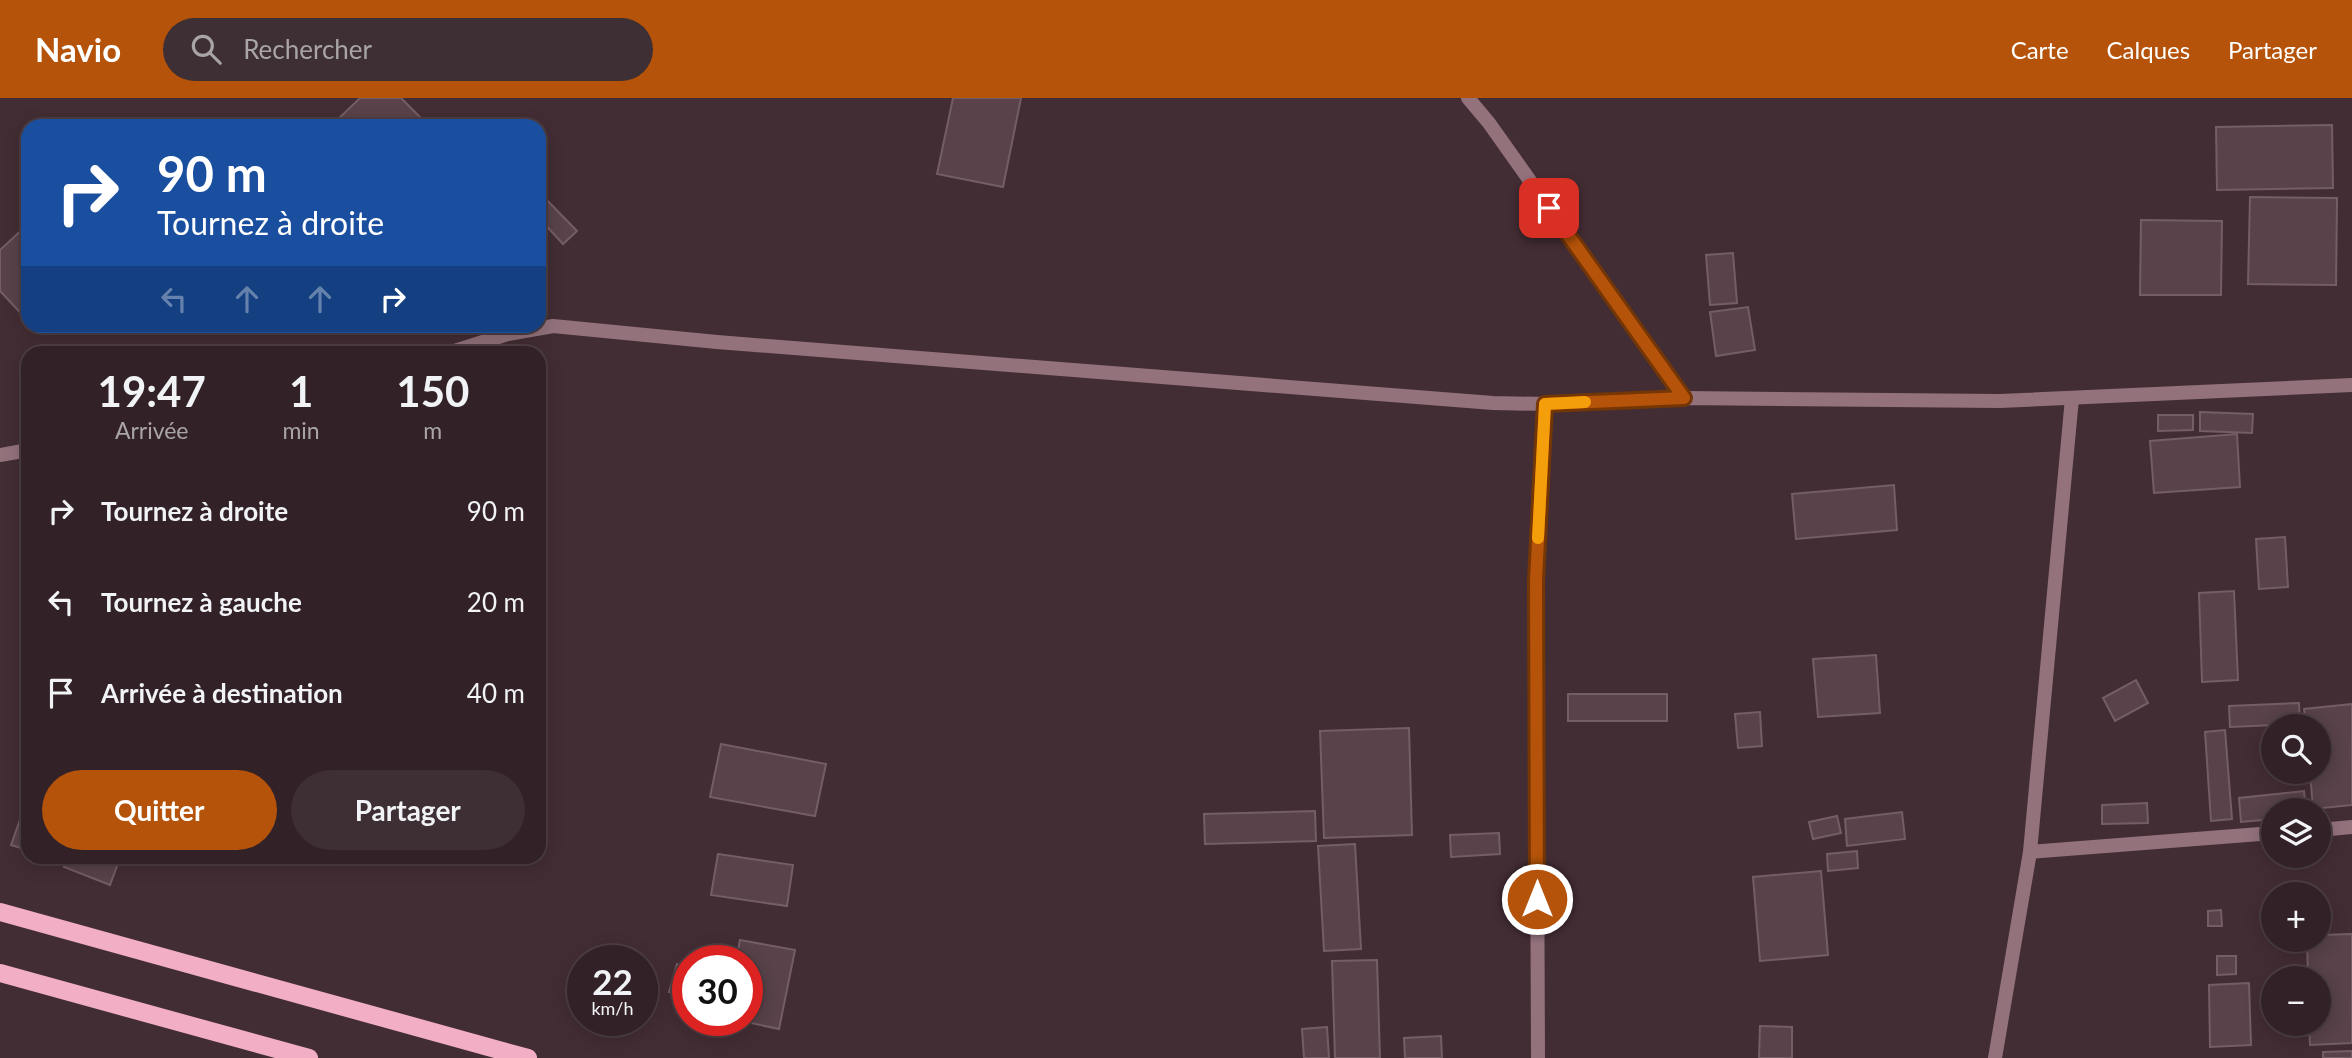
<!DOCTYPE html>
<html lang="fr">
<meta charset="utf-8">
<style>
:root{--surface:#322227;--page:#3d2f33;--text:#f1f3f6;--muted:#a8a4a7;--line:#4d3f44;--accent:#b45309}
body{margin:0;font-family:Lato,sans-serif;background:var(--page);color:var(--text);height:100vh;display:flex;flex-direction:column;font-size:26px;white-space:nowrap}
*{box-sizing:border-box;margin:0}
p{font-size:23px;color:var(--muted)}
.icon{flex:none;width:38px;height:38px;fill:none;stroke:currentColor;stroke-width:2;stroke-linecap:round;stroke-linejoin:round}
.map{position:relative;flex:1;overflow:hidden}
.drawer{position:absolute;left:21px;top:248px;width:525px;height:518px;display:flex;flex-direction:column;background:var(--surface);border-radius:21px;box-shadow:0 4px 18px #0003,0 0 0 2px var(--line)}
.drawer>*{flex:none}
.top-card{position:absolute;left:21px;top:21px;width:525px;height:214px;border-radius:21px;box-shadow:0 4px 18px #0003,0 0 0 2px var(--line);background:#1a4fa0;color:#fff;overflow:hidden}
.controls{position:absolute;left:2261px;top:616px;display:grid;gap:14px}
.controls a{display:grid;place-items:center;width:70px;height:70px;border-radius:50%;background:var(--surface);box-shadow:0 4px 18px #0003,0 0 0 2px var(--line);font-size:35px}
.speed{position:absolute;left:567px;top:847px;display:flex;gap:14px;font-size:35px;font-weight:700;text-align:center}
.speed>*{display:grid;place-content:center;width:91px;height:91px;border-radius:50%;background:var(--surface);box-shadow:0 4px 18px #0003,0 0 0 2px var(--line);line-height:1}
.speed small{font-size:18px;font-weight:400}
.speed .limit{border:10px solid #d22;background:#fff;color:#111}
.pin{position:absolute;display:grid;place-items:center;width:60px;height:60px;color:#fff;margin:-30px;border-radius:14px;box-shadow:0 4px 10px #0006}
.me{position:absolute;width:77px;margin:-38px;rotate:0deg;stroke-linejoin:round;filter:drop-shadow(0 0 5px #0008)}
.turn{display:flex;align-items:center;gap:24px;height:147px;padding:0 21px;font-size:32px}
.turn .icon{width:91px;height:91px;stroke-width:2.5}
.turn b{display:block;font-size:49px;line-height:60px}
.lanes{display:flex;align-items:center;height:66px;padding:0 21px;background:#0003;justify-content:center;gap:35px;direction:ltr}
.lanes .off{opacity:.35}
.eta{display:flex;justify-content:space-evenly;align-items:center;height:119px;text-align:center}
.eta b{font-size:42px;font-weight:700;line-height:49px}
.action{display:flex;gap:14px;margin-top:auto;padding:14px 21px}
.action a{flex:1;height:80px;border-radius:42px;background:var(--accent);color:#fff;font-size:28px;font-weight:700;line-height:80px;text-align:center}
.action a+a{background:var(--page);color:var(--text)}
ul{padding:0;list-style:none}
li{display:flex;align-items:center;gap:21px;height:91px;padding:0 21px}
li div{flex:1}
li b{display:block;font-size:26px}
li em{font-style:normal}
header{display:flex;align-items:center;gap:42px;box-sizing:border-box;height:98px;padding:0 35px;background:var(--accent);color:#fff}
header strong{font-size:33px}
nav{display:flex;gap:38px;margin-inline-start:auto;font-size:24px}
.search{width:490px;height:63px;background:var(--page);display:flex;align-items:center;gap:18px;box-sizing:border-box;padding:0 24px;border-radius:38px;color:var(--muted);font-size:26px}
.map>svg:first-child{display:block}
.building{fill:#59424a;stroke:#755d65;stroke-width:2}
.lines{fill:none;stroke-linecap:round;stroke-linejoin:round}
.minor{stroke:#93727c;stroke-width:14}
.primary{stroke:#f1aec4;stroke-width:18}
.route-casing{stroke:#753606;stroke-width:18}
.route{stroke:#b45309;stroke-width:12}
.slow{stroke:#f59e0b;stroke-width:12}
</style>
<header>
<strong>Navio</strong>
<div class="search"><svg class="icon" aria-label="search" viewBox="0 0 24 24"><circle cx="10" cy="10" r="6"/><path d="M15 15l6 6"/></svg>Rechercher</div>
<nav><a>Carte</a><a>Calques</a><a>Partager</a></nav>
</header>
<div class="map">
<svg width="2352" height="960" viewBox="0 0 2352 960">
<rect width="100%" height="100%" fill="#432d34"/>
<g class="building">
<path d="M360 0H401L429 28H335L333 26Z"/>
<path d="M953 0H1021L1003 89 937 76Z"/>
<path d="M2332 27 2333 90 2217 92 2216 29Z"/>
<path d="M539 94 577 133 563 146 539 120Z"/>
<path d="M2250 99 2337 100 2336 187 2248 186Z"/>
<path d="M2141 122 2222 123 2221 197H2140Z"/>
<path d="M28 126V223L0 193V152Z"/>
<path d="M1733 155 1737 205 1710 207 1706 157Z"/>
<path d="M1748 209 1755 252 1716 258 1710 214Z"/>
<path d="M2200 314 2253 316 2252 335 2200 333Z"/>
<path d="M2158 317H2193V332L2158 333Z"/>
<path d="M2237 336 2240 389 2154 395 2150 343Z"/>
<path d="M1894 387 1897 432 1796 441 1792 396Z"/>
<path d="M2285 439 2288 489 2259 491 2256 441Z"/>
<path d="M2234 493 2238 582 2202 584 2199 495Z"/>
<path d="M1876 557 1880 615 1818 619 1813 561Z"/>
<path d="M2136 582 2148 605 2115 623 2103 600Z"/>
<rect x="1568" y="596" width="99" height="27"/>
<path d="M2299 605 2300 626 2230 629 2229 608Z"/>
<path d="M2352 606V707L2313 711 2310 674H2319V628H2306L2304 611Z"/>
<path d="M1760 614 1762 648 1738 650 1735 616Z"/>
<path d="M1409 630 1412 737 1324 740 1320 633Z"/>
<path d="M2225 632 2232 721 2211 723 2205 634Z"/>
<path d="M721 646 826 666 815 718 710 699Z"/>
<path d="M2304 693 2306 712H2273V721L2241 724 2239 700Z"/>
<path d="M2147 705 2148 725 2102 726V707Z"/>
<path d="M1315 713 1316 743 1205 746 1204 716Z"/>
<path d="M1902 714 1905 741 1847 748 1845 721Z"/>
<path d="M1837 718 1841 735 1813 741 1809 724Z"/>
<path d="M21 719 28 722V752L11 747Z"/>
<path d="M1499 735 1500 756 1451 759 1450 737Z"/>
<path d="M1355 746 1361 851 1324 853 1318 748Z"/>
<path d="M1857 753 1858 770 1828 773 1827 756Z"/>
<path d="M718 756 793 767 787 808 711 797Z"/>
<path d="M68 760H120L110 787 64 769Z"/>
<path d="M1821 773 1828 857 1760 863 1753 779Z"/>
<path d="M2221 812 2222 828H2208V813Z"/>
<path d="M2352 836V945L2310 947 2309 926H2319V880H2308L2307 842H2319V837Z"/>
<path d="M740 842 795 852 779 931 737 922H747V863H736Z"/>
<path d="M2217 858H2236V876L2217 877Z"/>
<path d="M1377 862 1380 960H1335L1332 863Z"/>
<path d="M677 866 688 869V899L669 894Z"/>
<path d="M2249 885 2251 947 2210 949 2209 887Z"/>
<path d="M1760 928 1792 929V960H1759Z"/>
<path d="M1327 929 1329 960H1304L1302 931Z"/>
<path d="M1441 938 1442 960H1405L1404 940Z"/>
<path d="M2352 953V960H2323V954Z"/>
</g>
<g class="lines">
<g class="minor">
<path d="M1468 0 1489 25 1684 300"/>
<path d="M445 256 508 236 553 228 717 244 1493 305 1545 306 1684 300 2000 303 2352 287"/>
<path d="M0 357 28 352"/>
<path d="M2319 732 2352 729"/>
<path d="M2030 754 2273 735"/>
<path d="M1538 960 1536 482 1545 306"/>
<path d="M1995 960 2030 754 2072 300"/>
</g>
<g class="primary">
<path d="M0 814 528 960"/>
<path d="M0 875 309 960"/>
</g>
</g>
<g class="lines">
<g class="route-casing">
<path id="route" d="M1537 801 1536 482 1545 306 1684 300 1549 110"/>
</g>
<use href="#route" class="route"/>
<path class="slow" d="M1538 440 1545 306 1585 304"/>
</g>
</svg>
<div class="controls">
<a><svg class="icon" aria-label="search" viewBox="0 0 24 24"><circle cx="10" cy="10" r="6"/><path d="M15 15l6 6"/></svg></a>
<a><svg class="icon" aria-label="layers" viewBox="0 0 24 24"><path d="M12 4l9 5-9 5-9-5zM3 14l9 5 9-5"/></svg></a>
<a>+</a>
<a>−</a>
</div>
<div class="speed"><div>22<small>km/h</small></div><div class="limit">30</div></div>
<div class="pin" style="left:1549px;top:110px;background:#d93025"><svg class="icon" aria-label="arrive" viewBox="0 0 24 24"><path d="M6 21V4h12l-3 4 3 4H6"/></svg></div>
<svg class="me" style="left:1537px;top:801px" viewBox="-20 -20 40 40"><circle r="17" fill="#b45309" stroke="#fff" stroke-width="3"/><path d="M0-11L8 9 0 5-8 9z" fill="#fff"/></svg>
<div class="top-card">
<div class="turn"><svg class="icon" aria-label="right" viewBox="0 0 24 24"><path d="M7 20v-9h11M14 6l5 5-5 5"/></svg><div><b>90 m</b>Tournez à droite</div></div>
<div class="lanes"><svg class="icon off" aria-label="left" viewBox="0 0 24 24"><path d="M17 20v-9H6M10 6l-5 5 5 5"/></svg><svg class="icon off" aria-label="ahead" viewBox="0 0 24 24"><path d="M12 20V5M6 11l6-6 6 6"/></svg><svg class="icon off" aria-label="ahead" viewBox="0 0 24 24"><path d="M12 20V5M6 11l6-6 6 6"/></svg><svg class="icon" aria-label="right" viewBox="0 0 24 24"><path d="M7 20v-9h11M14 6l5 5-5 5"/></svg></div>
</div>
<section class="drawer">
<div class="eta">
<div><b>19:47</b><p>Arrivée</p></div>
<div><b>1</b><p>min</p></div>
<div><b>150</b><p>m</p></div>
</div>
<ul>
<li><svg class="icon" aria-label="right" viewBox="0 0 24 24"><path d="M7 20v-9h11M14 6l5 5-5 5"/></svg><div><b>Tournez à droite</b></div><em>90 m</em></li>
<li><svg class="icon" aria-label="left" viewBox="0 0 24 24"><path d="M17 20v-9H6M10 6l-5 5 5 5"/></svg><div><b>Tournez à gauche</b></div><em>20 m</em></li>
<li><svg class="icon" aria-label="arrive" viewBox="0 0 24 24"><path d="M6 21V4h12l-3 4 3 4H6"/></svg><div><b>Arrivée à destination</b></div><em>40 m</em></li>
</ul>
<div class="action"><a>Quitter</a><a>Partager</a></div>
</section>
</div>
